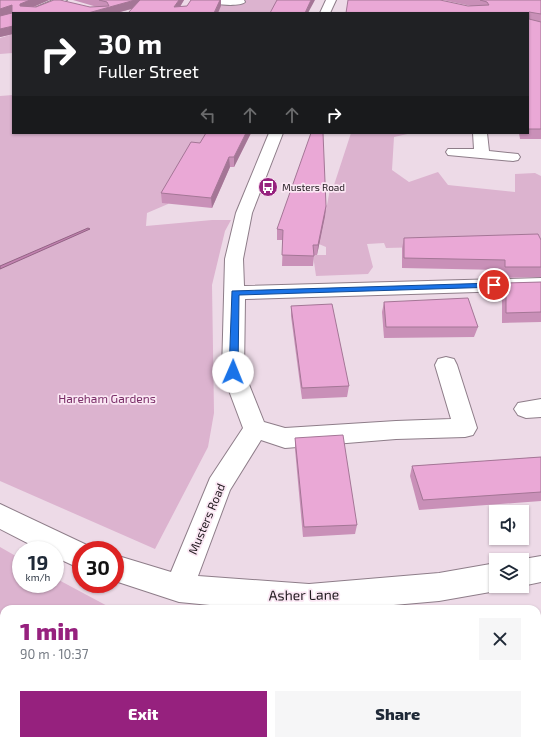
<!DOCTYPE html>
<meta charset="utf-8">
<style>
:root{--surface:#fff;--page:#f6f6f7;--text:#1f2937;--muted:#747a83;--accent:#96217e}
body{margin:0;font-family:"Exo 2",sans-serif;background:var(--page);color:var(--text);height:100vh;display:flex;flex-direction:column;font-size:15px;white-space:nowrap}
*{box-sizing:border-box;margin:0}
p{font-size:13px;color:var(--muted)}
.icon{flex:none;width:22px;height:22px;fill:none;stroke:currentColor;stroke-width:2;stroke-linecap:round;stroke-linejoin:round}
.map{position:relative;flex:1;overflow:hidden}
.details{position:absolute;left:0px;top:605px;width:541px;height:140px;display:flex;flex-direction:column;background:var(--surface);border-radius:12px 12px 0 0;box-shadow:0 1px 3px #0004}
.details>*{flex:none}
.guide{position:absolute;left:12px;top:12px;width:517px;height:122px;border-radius:0px;box-shadow:0 1px 3px #0004;background:#202124;color:#fff;overflow:hidden}
.fabs{position:absolute;left:489px;top:505px;display:grid;gap:8px}
.fabs a{display:grid;place-items:center;width:40px;height:40px;border-radius:0px;background:var(--surface);box-shadow:0 1px 3px #0004;font-size:20px}
.speed{position:absolute;left:12px;top:541px;display:flex;gap:8px;font-size:20px;font-weight:700;text-align:center}
.speed>*{display:grid;place-content:center;width:52px;height:52px;border-radius:50%;background:var(--surface);box-shadow:0 1px 3px #0004;line-height:1}
.speed small{font-size:10px;font-weight:400}
.speed .limit{border:6px solid #d22;background:#fff;color:#111}
.pin{position:absolute;display:grid;place-items:center;width:34px;height:34px;color:#fff;margin:-17px;border:2px solid #fff;border-radius:50%;box-shadow:0 1px 4px #0007}
.me{position:absolute;width:44px;margin:-22px;rotate:1deg;stroke-linejoin:round;filter:drop-shadow(0 0 3px #0008)}
.turn{display:flex;align-items:center;gap:14px;height:84px;padding:0 20px;font-size:18px}
.turn .icon{width:52px;height:52px;stroke-width:2.5}
.turn b{display:block;font-size:28px;line-height:34px}
.lanes{display:flex;align-items:center;height:38px;padding:0 20px;background:#0003;justify-content:center;gap:20px;direction:ltr}
.lanes .off{opacity:.35}
.round{display:grid;place-items:center;flex:none;width:42px;height:42px;border-radius:0px;background:var(--page)}
.headline{display:flex;align-items:center;justify-content:space-between;height:68px;padding:0 20px}
h1{font-size:24px;font-weight:800;line-height:30px;color:var(--accent)}
.button{display:flex;gap:8px;margin-top:auto;padding:8px 20px}
.button a{flex:1;height:46px;border-radius:0px;background:var(--accent);color:#fff;font-size:16px;font-weight:800;line-height:46px;text-align:center}
.button a+a{background:var(--page);color:var(--text)}
.map>svg:first-child{display:block}
.green{fill:#dcb3cf}
.water{fill:#c282b0;stroke:#926384}
.lines{fill:none;stroke-linecap:round;stroke-linejoin:round}
.minor-casing{stroke:#8e7d89;stroke-width:2}
.minor{fill:#fff;fill-rule:evenodd}
.wall{fill:#c990b8}
.shaded-wall{fill:#a47696}
.building{fill:#eaa8d6;stroke:#a47696}
.route{fill:#1a73e8;stroke:#114b97}
.labels{text-anchor:middle;stroke-width:3.5;stroke-linejoin:round;paint-order:stroke}
.far-poi-label{font-size:10px;fill:#211a1f;stroke:#fbe7f4;text-anchor:start}
.park-label{font-size:12px;fill:#7a2e68;stroke:#fbe7f4}
.street-label{font-size:12px;fill:#211a1f;stroke:#fbe7f4}
.near-street-label{font-size:14px;fill:#211a1f;stroke:#fbe7f4}
</style>
<div class="map">
<svg width="541" height="745" viewBox="0 0 541 745">
<rect width="100%" height="100%" fill="#eddae7"/>
<g class="green">
<path d="M245 0H283V13H215L223 3 241 5Z"/>
<path d="M13 34V53L0 54V38Z"/>
<path d="M13 95V133H211L168 204 147 213 146 226 212 220H231L225 231 212 285 214 413 208 447 155 549 0 481V96Z"/>
<path d="M351 133H412L394 137 392 170 409 182 438 172 448 185 515 192V174L535 173 541 176V244L386 248 384 243 367 244 373 267 368 274 316 276 313 255H326V247L314 242 304 222 327 205 330 189 334 185Z"/>
<path d="M0 547 21 559V584H55V578L113 609H4V639L0 637Z"/>
<path d="M541 663V745H193L187 741H537V664Z"/>
</g>
<path class="water" d="M88 228 90 229 0 269V266Z"/>
<g class="lines">
<g class="minor-casing">
<g id="minor">
<path d="M53 0H67L37 13H23Z"/>
<path d="M205 0H244L245 2C241 7 210 5 205 0Z"/>
<path d="M326 0H336L330 13H320Z"/>
<path d="M269 133H283L252 213 243 259 244 286 541 278V290L245 299 244 372 264 422 285 428 396 421 451 419 435 365 438 359 446 357 454 359 457 365 477 428 473 435 465 437 396 439 285 448 261 440 230 490 198 576 309 584 439 573 496 563V586L506 587 496 591 439 601 348 609H251L179 602 115 581V555L171 572 210 478 243 428 222 372 225 259 236 213Z"/>
<path d="M473 133H487L489 151 518 154 520 157 518 160 513 161 448 155 446 152 448 149H474Z"/>
<path d="M541 399V417L526 418 518 415 514 409 518 403Z"/>
<path d="M0 504 91 547 92 550H81V569L55 557V550H41L0 529Z"/>
<path d="M541 556V582L522 586V560H518Z"/>
</g>
</g>
<use href="#minor" class="minor"/>
</g>
<g class="wall">
<path d="M0 0H49L33 7H97L73 0H184L180 7 187 6 191 0H221V6L132 9 116 13H13V34L0 37Z"/>
<path d="M443 0H541V139H520L519 133H528V13L468 6H471Z"/>
<path d="M206 133H251L234 167H230L212 208 162 203 161 193 200 143Z"/>
<path d="M326 206 325 216 317 255H314L313 266H282L283 240H277V229Z"/>
<path d="M404 238 541 240V277L502 278V270L402 268V248Z"/>
<path d="M541 282V322L502 323V293L506 283Z"/>
<path d="M384 302 478 327 474 337 384 338 382 312Z"/>
<path d="M291 306 349 386 347 397 302 399 291 316Z"/>
<path d="M295 438 357 525 355 534 303 537 295 449Z"/>
<path d="M541 457V501L419 510 410 476 412 466Z"/>
<path d="M63 741H195L202 745H69Z"/>
</g>
<g class="shaded-wall">
<path d="M30 0H49L22 12 20 6V4Z"/>
<path d="M135 0H142V6L116 13H88Z"/>
<path d="M179 0H184L176 13 174 7Z"/>
<path d="M220 0H221V6L218 13H214Z"/>
<path d="M311 0H315L308 13H305Z"/>
<path d="M12 5 14 13 0 17V9Z"/>
<path d="M13 26V34L0 37V29Z"/>
<path d="M246 133H251L234 167V157Z"/>
<path d="M229 157 230 167 212 208 211 198Z"/>
<path d="M326 206 325 216 317 255 318 245Z"/>
<path d="M49 741H59L56 745H46Z"/>
</g>
<g class="building">
<path d="M0 0H30L20 4V6L36 7 54 0H60L90 7 109 6 107 2 99 0H135L88 13H13V26L0 29V16L12 13V5L0 9Z"/>
<path d="M140 0H179L174 7 187 6 191 0H220L214 13H128Z"/>
<path d="M277 0H311L305 13H270Z"/>
<path d="M348 0H440L468 6 489 5 487 2 480 0H541V14L529 12V19L541 22V129H528V13H346Z"/>
<path d="M206 133H246L234 157H229L211 198 161 193 191 142 200 143Z"/>
<path d="M311 133H323L326 206 318 245H313L314 256 282 255 283 230 277 229Z"/>
<path d="M538 234 541 240V267H505V260L404 258V238Z"/>
<path d="M541 282V312L506 313V283Z"/>
<path d="M468 298 478 327H386L384 302Z"/>
<path d="M332 304 349 386 302 388 291 306Z"/>
<path d="M343 435 357 525 304 527 295 438Z"/>
<path d="M541 457V492L423 500 412 466Z"/>
<path d="M0 633 4 636V710L0 707Z"/>
<path d="M4 714V741H49L46 745H5L0 742V719Z"/>
<path d="M66 741H195L202 745H72Z"/>
<path d="M473 741H488L489 745H437Z"/>
<path d="M537 741H541V745H495Z"/>
</g>
<path class="route" d="M494 283 497 284V287L239 295 238 372 233 375 229 372 232 291Z"/>
<defs>
<g id="bus-disc" transform="scale(1)"><circle r="9.5" fill="#96217e" stroke="#fbe7f4"/><path d="M-5-6H5V4H4V6H2V4H-2V6H-4V4H-5ZM-3.5-4V0h7V-4ZM-3.5 1.2v1.5H-2V1.2ZM2 1.2v1.5H3.5V1.2Z" fill="#fff"/></g>
</defs>
<g fill-rule="evenodd">
<use href="#bus-disc" x="268" y="187"/>
</g>
<g class="labels">
<g class="far-poi-label">
<text x="282" y="191">Musters Road</text>
</g>
<g class="park-label">
<text x="107" y="403">Hareham Gardens</text>
</g>
<g class="street-label">
<text transform="translate(207 519) rotate(-67)" y="4">Musters Road</text>
</g>
<g class="near-street-label">
<text transform="translate(304 595) rotate(-1)" y="5">Asher Lane</text>
</g>
</g>
</svg>
<div class="fabs">
<a><svg class="icon" aria-label="sound" viewBox="0 0 24 24"><path d="M4 9h4l5-4v14l-5-4H4zM17 9q2 3 0 6"/></svg></a>
<a><svg class="icon" aria-label="layers" viewBox="0 0 24 24"><path d="M12 4l9 5-9 5-9-5zM3 14l9 5 9-5"/></svg></a>
</div>
<div class="speed"><div>19<small>km/h</small></div><div class="limit">30</div></div>
<div class="pin" style="left:494px;top:285px;background:#d93025"><svg class="icon" aria-label="arrive" viewBox="0 0 24 24"><path d="M6 21V4h12l-3 4 3 4H6"/></svg></div>
<svg class="me" style="left:233px;top:372px" viewBox="-20 -20 40 40"><circle r="19" fill="#fff"/><path d="M0-13L10 11 0 6-10 11z" fill="#1a73e8"/></svg>
<div class="guide">
<div class="turn"><svg class="icon" aria-label="right" viewBox="0 0 24 24"><path d="M7 20v-9h11M14 6l5 5-5 5"/></svg><div><b>30 m</b>Fuller Street</div></div>
<div class="lanes"><svg class="icon off" aria-label="left" viewBox="0 0 24 24"><path d="M17 20v-9H6M10 6l-5 5 5 5"/></svg><svg class="icon off" aria-label="ahead" viewBox="0 0 24 24"><path d="M12 20V5M6 11l6-6 6 6"/></svg><svg class="icon off" aria-label="ahead" viewBox="0 0 24 24"><path d="M12 20V5M6 11l6-6 6 6"/></svg><svg class="icon" aria-label="right" viewBox="0 0 24 24"><path d="M7 20v-9h11M14 6l5 5-5 5"/></svg></div>
</div>
<section class="details">
<div class="headline"><div><h1>1 min</h1><p>90 m · 10:37</p></div><a class="round"><svg class="icon" aria-label="close" viewBox="0 0 24 24"><path d="M6 6l12 12M18 6L6 18"/></svg></a></div>
<div class="button"><a>Exit</a><a>Share</a></div>
</section>
</div>
